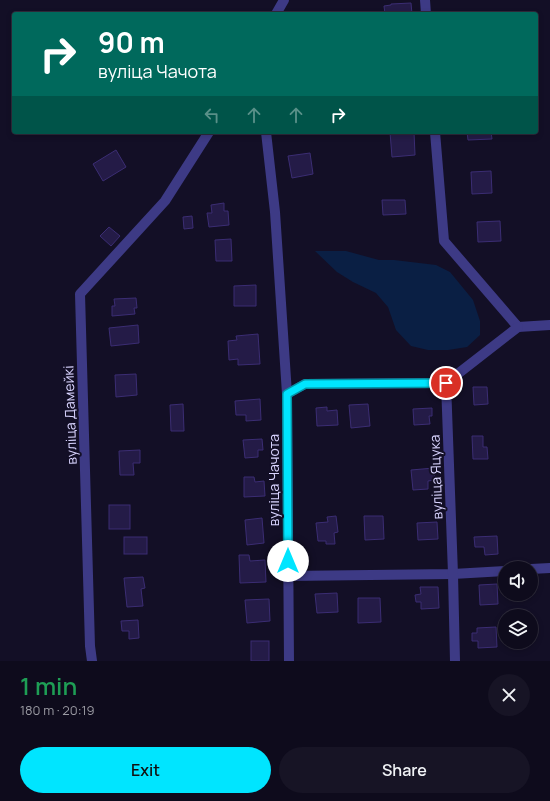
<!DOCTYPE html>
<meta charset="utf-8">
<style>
:root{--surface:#0e0b1c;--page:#171425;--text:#f1f3f6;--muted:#9b9ba3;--line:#2e2b3b;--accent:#00e5ff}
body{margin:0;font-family:Manrope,sans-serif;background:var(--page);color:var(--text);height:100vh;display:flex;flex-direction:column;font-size:15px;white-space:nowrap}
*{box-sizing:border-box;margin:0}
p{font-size:13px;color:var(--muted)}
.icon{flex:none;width:22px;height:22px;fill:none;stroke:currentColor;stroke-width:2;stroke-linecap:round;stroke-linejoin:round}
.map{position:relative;height:661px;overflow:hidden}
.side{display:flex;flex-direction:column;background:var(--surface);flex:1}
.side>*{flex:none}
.top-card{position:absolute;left:12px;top:12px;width:526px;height:122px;border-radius:4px;box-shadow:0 2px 6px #0003,0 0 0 1px var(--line);background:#00695c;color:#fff;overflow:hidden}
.fabs{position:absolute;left:498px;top:561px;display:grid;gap:8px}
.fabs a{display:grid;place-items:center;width:40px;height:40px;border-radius:50%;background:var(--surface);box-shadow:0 2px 6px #0003,0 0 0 1px var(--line);font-size:20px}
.pin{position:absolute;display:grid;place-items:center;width:34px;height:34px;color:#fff;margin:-17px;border:2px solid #fff;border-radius:50%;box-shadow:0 1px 4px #0007}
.me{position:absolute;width:44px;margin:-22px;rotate:0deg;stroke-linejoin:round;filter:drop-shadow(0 0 3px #0008)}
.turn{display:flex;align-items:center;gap:14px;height:84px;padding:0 20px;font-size:18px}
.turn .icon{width:52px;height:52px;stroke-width:2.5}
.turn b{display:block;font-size:28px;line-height:34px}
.lanes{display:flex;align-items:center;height:38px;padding:0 20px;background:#0003;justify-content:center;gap:20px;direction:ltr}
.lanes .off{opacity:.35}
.round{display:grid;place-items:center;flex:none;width:42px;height:42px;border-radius:21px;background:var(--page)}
.summary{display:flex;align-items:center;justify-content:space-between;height:68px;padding:0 20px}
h1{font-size:24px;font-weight:600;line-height:30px;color:#1e9e55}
.action{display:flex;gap:8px;margin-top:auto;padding:8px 20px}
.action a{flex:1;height:46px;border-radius:24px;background:var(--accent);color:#111;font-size:16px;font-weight:600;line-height:46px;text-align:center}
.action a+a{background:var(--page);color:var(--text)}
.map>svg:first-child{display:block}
.water{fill:#0a1f44}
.building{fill:#241b47;stroke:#3b2d73}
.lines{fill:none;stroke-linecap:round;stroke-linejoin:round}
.minor{stroke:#3d3a85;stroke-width:10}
.route-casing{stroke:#0095a6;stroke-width:10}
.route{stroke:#00e5ff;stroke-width:7}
.labels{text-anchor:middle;stroke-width:4;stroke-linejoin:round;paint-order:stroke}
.street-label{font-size:14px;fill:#d9d4ff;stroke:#130f26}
</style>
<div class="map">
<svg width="550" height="661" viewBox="0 0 550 661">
<rect width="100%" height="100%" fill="#130f26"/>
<path class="water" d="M315 251H346L379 260H394L436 265 450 272 473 300 480 321V335L467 347 448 350H428L411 346 396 330 388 307 376 293 353 282 337 272Z"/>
<g class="building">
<path d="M411 3 412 14H385L384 6 391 5V4Z"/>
<path d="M390 132H414L415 155 392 157Z"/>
<path d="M467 132H491L492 139 468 140Z"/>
<path d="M116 150 126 167 103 181 93 164Z"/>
<path d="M310 153 313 174 292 178 288 156Z"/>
<path d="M491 171 492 193 472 194 471 172Z"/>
<path d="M382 200H405L406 214 383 215Z"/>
<path d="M224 203V211H228L229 225 209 227 207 213H212L211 205Z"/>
<path d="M192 216 193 228 184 229 183 217Z"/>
<path d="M500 221 501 241 478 242 477 222Z"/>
<path d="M109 227 120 236 111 246 100 236Z"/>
<path d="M231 239 232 261H216L215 240Z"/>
<path d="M256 285V306H234V286Z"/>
<path d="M136 298 137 308H134L135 314 112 316V306H115L114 299Z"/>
<path d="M138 325 139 343 111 346 109 328Z"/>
<path d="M258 334 260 364 238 365V359L229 360 228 341 237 340 236 336Z"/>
<path d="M136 374 137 395 116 397 115 375Z"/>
<path d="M473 387H487L488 404 474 405Z"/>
<path d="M260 399 261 420 246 421V415H236L235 401Z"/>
<path d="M183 404 184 431H171L170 405Z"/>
<path d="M368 404 370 426 351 428 349 405Z"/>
<path d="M327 407V411L337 410 338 425 317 426 316 408Z"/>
<path d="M432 408V416H429L430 424 414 425 413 409Z"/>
<path d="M472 436H483V447H487L488 459H473Z"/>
<path d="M262 439 263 450H258V457L245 458 243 440Z"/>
<path d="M140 450V463H133L134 475H120L119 451Z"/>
<path d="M434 468 435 480 428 481V489L413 490 411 470Z"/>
<path d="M244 477H254L255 482 264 481 265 496 244 497Z"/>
<rect x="109" y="505" width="21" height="24"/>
<path d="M336 516 338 532 334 533 335 544H326V541H318L316 523 328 522 327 517Z"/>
<path d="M364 516H383L384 539 365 540Z"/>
<path d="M262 518 264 543 247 545 245 520Z"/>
<path d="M437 522 438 539 418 540 417 523Z"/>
<path d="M497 536 498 554 485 555 484 547H475L474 537Z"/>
<rect x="124" y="537" width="23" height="17"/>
<path d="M239 555H249L250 561 265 560 266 582 240 583Z"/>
<path d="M143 577 145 588 141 589 143 606 127 607 124 578Z"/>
<path d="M497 584 498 604 480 605 479 585Z"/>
<path d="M420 587H438L439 608 421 609V602H416L415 595 421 594Z"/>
<path d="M337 593 338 612 317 613 315 594Z"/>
<path d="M358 598H380L381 622 358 623Z"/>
<path d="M269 599 270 621 247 623 245 600Z"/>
<path d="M138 620 139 638 129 639V631H122L121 621Z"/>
<path d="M496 627 497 647 478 648V641H472V633H477V628Z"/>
<rect x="251" y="641" width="18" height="20"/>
</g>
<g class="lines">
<g class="minor">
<path d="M425 0 426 14"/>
<path d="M276 14 284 0"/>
<path d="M266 132 275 212 287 394"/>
<path d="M435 132 444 241 518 327 550 325"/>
<path d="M531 569 550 568"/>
<path d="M288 576 453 574 505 571"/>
<path d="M92 661 90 646 80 294 165 201 209 132"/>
<path d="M289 661 287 394 305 384 446 383"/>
<path d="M455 661 453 574 446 383 518 327"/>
</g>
</g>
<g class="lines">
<g class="route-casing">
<path id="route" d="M288 561 287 394 305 384 446 383"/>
</g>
<use href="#route" class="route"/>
</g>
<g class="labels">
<g class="street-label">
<text transform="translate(70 415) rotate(-92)" y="5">вуліца Дамейкі</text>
<text transform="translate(436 477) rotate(-92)" y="5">вуліца Яцука</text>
<text transform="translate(274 480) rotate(-90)" y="5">вуліца Чачота</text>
</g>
</g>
</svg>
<div class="fabs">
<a><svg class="icon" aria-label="sound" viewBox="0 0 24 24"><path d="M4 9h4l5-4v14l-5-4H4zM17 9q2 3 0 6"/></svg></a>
<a><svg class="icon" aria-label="layers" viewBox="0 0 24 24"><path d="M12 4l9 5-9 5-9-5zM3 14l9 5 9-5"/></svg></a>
</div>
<div class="pin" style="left:446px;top:383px;background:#d93025"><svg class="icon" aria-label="arrive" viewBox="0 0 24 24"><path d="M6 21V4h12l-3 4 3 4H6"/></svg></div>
<svg class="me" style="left:288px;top:561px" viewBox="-20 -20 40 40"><circle r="19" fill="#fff"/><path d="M0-13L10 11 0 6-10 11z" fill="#00e5ff"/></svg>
<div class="top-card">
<div class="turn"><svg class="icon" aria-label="right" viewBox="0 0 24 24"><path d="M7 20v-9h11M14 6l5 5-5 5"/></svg><div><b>90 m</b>вуліца Чачота</div></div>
<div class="lanes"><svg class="icon off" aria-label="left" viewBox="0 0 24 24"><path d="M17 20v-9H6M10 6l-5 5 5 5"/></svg><svg class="icon off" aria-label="ahead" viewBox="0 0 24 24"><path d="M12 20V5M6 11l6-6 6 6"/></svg><svg class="icon off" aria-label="ahead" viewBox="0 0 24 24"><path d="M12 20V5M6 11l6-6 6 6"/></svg><svg class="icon" aria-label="right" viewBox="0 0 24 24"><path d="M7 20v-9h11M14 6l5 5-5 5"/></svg></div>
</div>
</div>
<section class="side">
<div class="summary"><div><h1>1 min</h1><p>180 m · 20:19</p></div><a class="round"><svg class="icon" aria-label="close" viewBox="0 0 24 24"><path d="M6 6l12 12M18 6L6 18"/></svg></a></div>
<div class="action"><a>Exit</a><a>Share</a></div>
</section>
